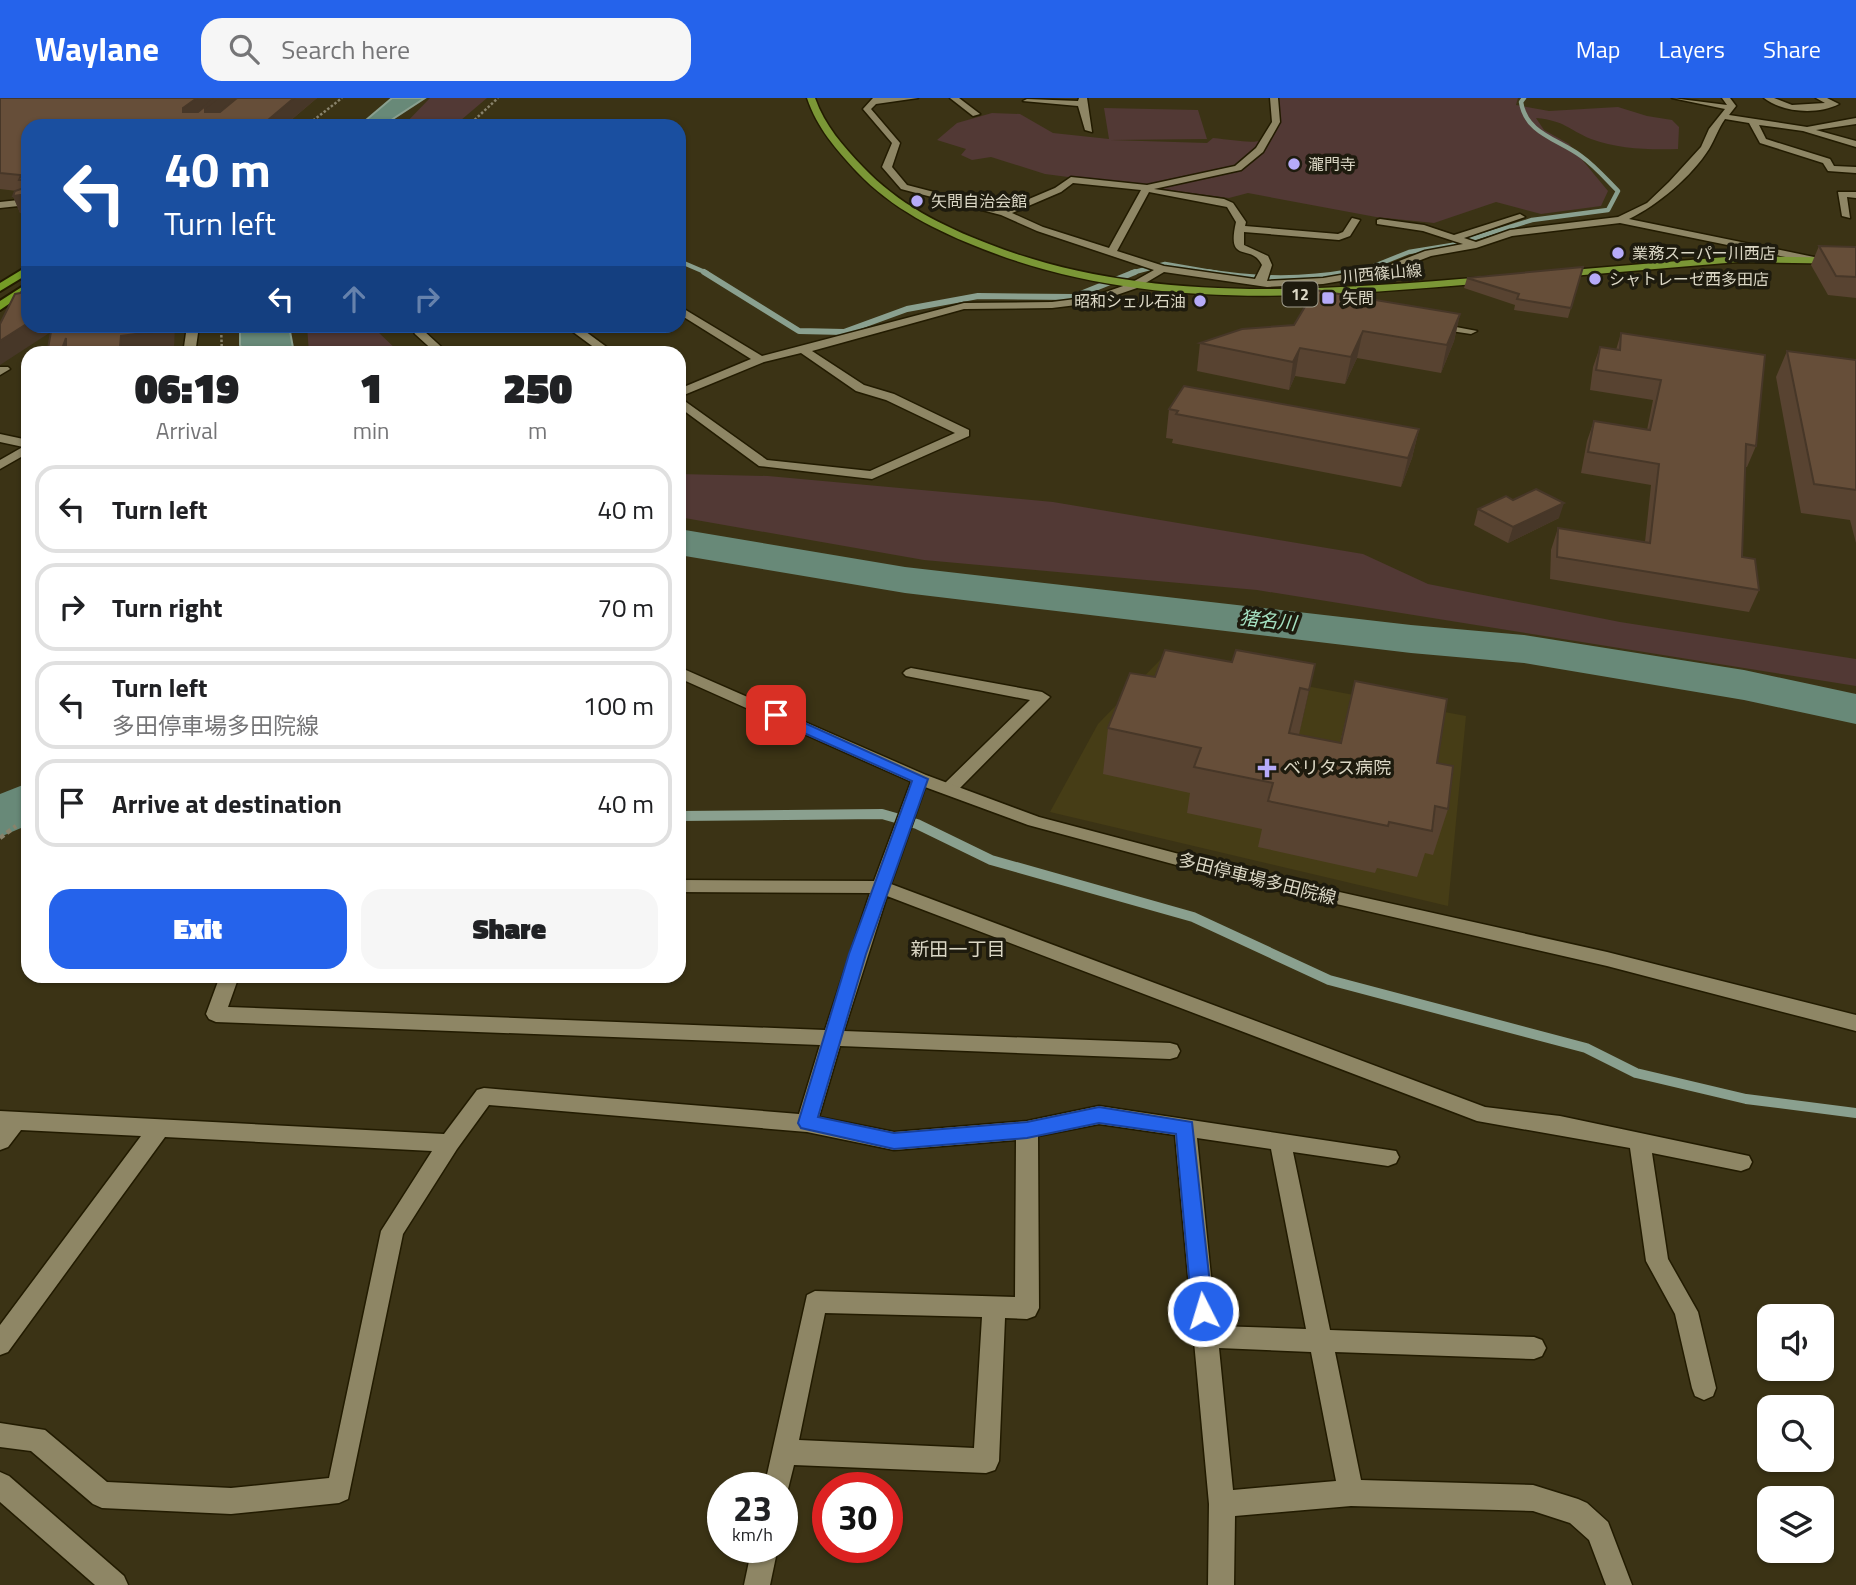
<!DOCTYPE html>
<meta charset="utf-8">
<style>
:root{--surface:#fff;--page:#f6f6f6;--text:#202124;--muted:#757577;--line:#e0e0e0;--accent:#2563eb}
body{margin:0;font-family:"Titillium Web","Noto Sans JP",sans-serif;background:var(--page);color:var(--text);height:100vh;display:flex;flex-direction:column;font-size:26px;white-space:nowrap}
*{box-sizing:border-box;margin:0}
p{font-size:23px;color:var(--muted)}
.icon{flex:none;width:38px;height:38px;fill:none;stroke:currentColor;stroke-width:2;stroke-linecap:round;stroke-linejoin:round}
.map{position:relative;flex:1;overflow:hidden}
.drawer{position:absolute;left:21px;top:248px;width:665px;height:637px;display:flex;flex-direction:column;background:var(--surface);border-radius:21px;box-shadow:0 2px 5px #0004}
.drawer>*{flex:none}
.banner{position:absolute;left:21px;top:21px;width:665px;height:214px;border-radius:21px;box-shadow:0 2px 5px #0004;background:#1a4fa0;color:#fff;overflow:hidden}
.buttons{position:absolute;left:1757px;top:1206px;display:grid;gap:14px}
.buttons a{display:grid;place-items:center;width:77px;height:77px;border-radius:14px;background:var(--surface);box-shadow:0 2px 5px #0004;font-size:35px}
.speed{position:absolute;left:707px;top:1374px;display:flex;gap:14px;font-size:35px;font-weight:700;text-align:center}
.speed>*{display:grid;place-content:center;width:91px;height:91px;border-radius:50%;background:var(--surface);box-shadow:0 2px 5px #0004;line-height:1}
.speed small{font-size:18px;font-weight:400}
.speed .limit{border:10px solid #d22;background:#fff;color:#111}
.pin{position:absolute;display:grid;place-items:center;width:60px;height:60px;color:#fff;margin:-30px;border-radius:14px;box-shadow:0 4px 10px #0006}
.me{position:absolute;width:77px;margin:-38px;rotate:355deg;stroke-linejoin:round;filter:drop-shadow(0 0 5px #0008)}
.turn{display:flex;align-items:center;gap:24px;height:147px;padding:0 28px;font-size:32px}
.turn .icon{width:91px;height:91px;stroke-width:2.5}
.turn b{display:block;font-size:49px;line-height:60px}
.lanes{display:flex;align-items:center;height:66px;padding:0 28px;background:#0003;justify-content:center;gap:35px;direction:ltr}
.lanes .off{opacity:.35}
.eta{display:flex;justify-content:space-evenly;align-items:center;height:119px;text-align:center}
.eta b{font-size:42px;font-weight:800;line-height:49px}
.primary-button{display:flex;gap:14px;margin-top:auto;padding:14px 28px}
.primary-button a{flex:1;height:80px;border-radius:21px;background:var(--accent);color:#fff;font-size:28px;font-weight:800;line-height:80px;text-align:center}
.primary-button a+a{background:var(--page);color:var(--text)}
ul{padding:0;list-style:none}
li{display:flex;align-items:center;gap:21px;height:88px;margin:0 14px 10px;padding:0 14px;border:4px solid var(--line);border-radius:21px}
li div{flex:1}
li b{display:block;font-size:26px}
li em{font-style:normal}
header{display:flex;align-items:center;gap:42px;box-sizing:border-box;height:98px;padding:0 35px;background:var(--accent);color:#fff}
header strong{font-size:33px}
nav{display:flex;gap:38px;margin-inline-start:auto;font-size:24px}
.search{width:490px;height:63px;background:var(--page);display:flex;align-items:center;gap:18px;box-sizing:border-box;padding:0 24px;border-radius:21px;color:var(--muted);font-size:26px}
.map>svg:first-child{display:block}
.built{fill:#463d16}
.green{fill:#523935}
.water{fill:#688978;stroke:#8aa08f;stroke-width:2}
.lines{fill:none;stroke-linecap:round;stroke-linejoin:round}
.stream-far2{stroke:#8aa08f;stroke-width:4.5}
.stream-far1{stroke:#8aa08f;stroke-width:6}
.stream{stroke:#8aa08f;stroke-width:10}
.river{fill:#688978;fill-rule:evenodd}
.minor-casing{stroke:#221b00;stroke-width:3}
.tertiary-casing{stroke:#221b00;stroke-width:3}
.secondary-casing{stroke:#221b00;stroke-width:3}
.primary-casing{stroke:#221b00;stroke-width:3}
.trunk-casing{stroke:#221b00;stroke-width:4}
.path-far1{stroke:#89836b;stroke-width:2.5;stroke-dasharray:2.5 2;stroke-linecap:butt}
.path{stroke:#89836b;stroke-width:4.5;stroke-dasharray:5 3.5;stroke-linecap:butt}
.minor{fill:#8e8665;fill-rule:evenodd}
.tertiary{fill:#8e8665;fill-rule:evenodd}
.secondary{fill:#8e8665;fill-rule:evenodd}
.primary{fill:#7b9736;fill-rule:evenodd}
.trunk{fill:#759c26;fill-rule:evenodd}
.wall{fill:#584331}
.shaded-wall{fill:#473728}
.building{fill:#664e39;stroke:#473728;stroke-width:2}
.route{fill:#2563eb;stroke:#184099;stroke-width:2}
.poi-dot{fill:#b6abf8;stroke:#1e1b0e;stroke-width:2.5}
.labels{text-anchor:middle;stroke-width:7;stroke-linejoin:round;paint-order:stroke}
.far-poi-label{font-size:16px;fill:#dbd7c5;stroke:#1e1b0e;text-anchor:start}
.far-street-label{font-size:16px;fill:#dbd7c5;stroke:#1e1b0e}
.shield{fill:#1e1b0e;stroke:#a29f8e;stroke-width:2}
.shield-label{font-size:16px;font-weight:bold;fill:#dbd7c5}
.poi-label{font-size:18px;fill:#dbd7c5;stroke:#1e1b0e;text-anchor:start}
.street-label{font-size:18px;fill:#dbd7c5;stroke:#1e1b0e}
.water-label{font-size:19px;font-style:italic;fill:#a5e2c3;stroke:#1e1b0e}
.neighbourhood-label{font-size:19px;fill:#dbd7c5;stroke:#1e1b0e}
</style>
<header>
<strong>Waylane</strong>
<div class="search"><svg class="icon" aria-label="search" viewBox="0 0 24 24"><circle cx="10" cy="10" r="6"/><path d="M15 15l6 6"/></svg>Search here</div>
<nav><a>Map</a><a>Layers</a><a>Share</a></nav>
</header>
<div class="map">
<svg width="1856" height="1487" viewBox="0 0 1856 1487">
<rect width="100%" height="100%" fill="#3b3315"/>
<path class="built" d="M1161 561 1466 618 1448 808 1050 714 1098 626Z"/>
<g class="green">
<path d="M430 0H487L454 28H403Z"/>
<path d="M1277 0H1518L1516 7 1549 13 1618 9 1647 18 1672 22 1679 29 1678 51C1649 52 1618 51 1591 41 1567 31 1566 23 1536 20L1544 32 1569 46 1608 93 1601 108 1541 116 1496 104 1434 125 1376 119 1248 95 1229 100 1045 76 991 59 972 62 961 57 966 51 937 42 957 25 992 15 1020 16 1053 35 1109 41 1104 10 1198 12 1207 41 1110 42 1207 45 1213 40C1255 44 1282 55 1277 0Z"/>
<path d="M307 228H378L377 233 400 255H309Z"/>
<path d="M679 376 768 378 1053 404 1363 456 1428 486 1620 524 1856 561V588L1257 492 924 462 679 419Z"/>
</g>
<g class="water">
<path d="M392 0H425L382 28H359Z"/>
<path d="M240 228H289L294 255H244L240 247Z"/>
</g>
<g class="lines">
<g class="stream-far2">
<path d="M679 163 707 175"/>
<path d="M1131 175 1165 166 1217 175"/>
<path d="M1341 175 1369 170 1409 154 1452 147 1532 122 1608 112 1618 93C1606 81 1595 68 1581 58 1558 41 1526 36 1521 4L1524 0"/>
</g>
<g class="stream-far1">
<path d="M704 174 799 233 844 234 907 211 978 198 1073 199 1135 174"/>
<path d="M1207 174C1256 182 1301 183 1350 174"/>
</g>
<g class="stream">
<path d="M12 713H28"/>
<path d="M679 718 882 716 917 726 991 762 1193 819 1329 882 1586 950 1636 975 1746 1001 1856 1015"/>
</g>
<g class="river">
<path d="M679 431 905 469 1411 527 1524 537 1744 572 1856 596V626L1744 602 1524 565 1411 555 905 495 679 457Z"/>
<path d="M28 685V727L0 739V696Z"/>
</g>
<g class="minor-casing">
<g id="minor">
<path d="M873 0H918L876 6 871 11 900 45 892 69 907 87 1003 112 1055 90 1071 79 1147 87 1235 68 1256 50 1272 24 1270 0H1278L1280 24 1263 54 1241 72 1154 91 1224 101 1233 105 1246 124 1245 128 1338 136 1343 134 1352 120 1360 122 1350 138 1339 142 1244 134V147L1268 158 1272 167 1267 183 1323 180 1381 170 1425 153 1463 146 1423 133 1377 126V122L1380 121 1424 127 1454 137 1520 116 1525 119 1464 140 1476 144 1510 132 1618 119 1647 105 1669 84 1701 49 1709 31 1725 11 1672 0 1727 7 1722 0H1730L1736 8 1729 17 1807 29 1856 20V26L1816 32 1856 43V49L1803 33 1759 27 1766 41 1830 61 1834 68 1856 69V75L1828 73 1823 65 1760 45 1749 25 1725 21C1718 31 1715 41 1709 51 1692 78 1658 107 1629 121L1819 160 1820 162 1815 165 1620 125 1512 138 1476 150 1431 158 1387 175 1323 186 1267 189 1164 174 1137 190 1093 205 1052 210 964 211 812 253 864 287 894 296 969 332V338L872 381 759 368 679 309V299L767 362 870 373 955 335 886 302 856 293 801 255 764 264 679 299V291L751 261 679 216V208L762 258 964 205 1052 204 1091 199 1129 186 1154 172 1037 133 1001 117 901 91 882 69 892 45 863 11ZM1073 85 1141 92 1109 150 1043 129 1012 115 1061 94ZM1149 94 1227 109 1236 124C1226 168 1251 144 1262 167L1255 181 1164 168 1117 153Z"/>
<path d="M950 0H959L980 16 973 18Z"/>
<path d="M1079 0H1087L1092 34 1085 32 1078 8 1023 3 1027 1 1078 3Z"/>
<path d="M1764 0H1774L1792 7 1825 5 1816 0H1827L1839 6C1818 17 1783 15 1764 0Z"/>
<path d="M1838 94H1856V100L1847 99 1850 120 1842 118Z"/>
<path d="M28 101V107L0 110V104Z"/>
<path d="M1295 193 1306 203 1333 211 1328 214 1298 207 1290 196Z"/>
<path d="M1435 225 1477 233 1471 236 1431 230 1429 228Z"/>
<path d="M411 228H422L424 233 449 256H437L415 236Z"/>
<path d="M565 228H578L616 256H603Z"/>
<path d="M0 269H8L10 271 0 277Z"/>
<path d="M911 570 1042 594 1050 599 955 695 949 697 941 691 943 687 1030 602 906 578 903 575 906 572Z"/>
<path d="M920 676 928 681 891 786 1485 1009 1560 1018 1749 1058 1752 1064 1749 1070 1741 1073 1652 1055 1668 1161 1698 1214 1716 1290 1713 1298 1704 1302 1695 1298 1692 1290 1675 1216 1646 1163 1630 1050 1477 1023 887 798 844 933 1170 945 1177 947 1180 953 1177 959 1170 961 840 948 819 1019 894 1034 1027 1023 1099 1008 1396 1053 1399 1059 1396 1065 1388 1068 1293 1054 1330 1232 1534 1239 1542 1242 1546 1250 1542 1258 1534 1261 1335 1254 1361 1382 1533 1387 1578 1401 1587 1405 1608 1424 1632 1487H1606L1589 1442 1570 1425 1533 1413 1351 1408 1235 1418 1234 1487H1208L1209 1406 1175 1037 1099 1026 1038 1038 1039 1210 1035 1218 1027 1221 1005 1220 999 1363 995 1372 986 1375 794 1367 786 1399 782 1401V1390H764L807 1197 815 1193 1015 1199 1016 1042 894 1052 807 1034 489 1007 457 1051 403 1136 348 1401 339 1405 231 1416 102 1410 93 1406 31 1353 0 1349V1325L45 1332 107 1384 231 1390 329 1380 381 1133 432 1053 165 1039 8 1254 0 1257V1227L141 1038 21 1032 8 1049 0 1052V1013L444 1036 477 992 484 990 799 1016 820 947 216 924 209 921 206 916 220 878H239L228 909 825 932 870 795 679 794V782L874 783 912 681ZM1197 1040 1271 1051 1306 1231 1216 1228ZM825 1215 982 1219 974 1350 799 1342ZM1219 1250 1311 1254 1336 1383 1233 1392Z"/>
<path d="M0 1374 9 1378 124 1478 128 1487H95L0 1404Z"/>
<path d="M752 1449H778L770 1487H744Z"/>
</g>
</g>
<g class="tertiary-casing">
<g id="tertiary">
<path d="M187 228H199L195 256H183Z"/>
<path d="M28 346V355L0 371V362Z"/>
</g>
</g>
<g class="secondary-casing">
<g id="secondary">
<path d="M0 336 28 342V350L0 344Z"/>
<path d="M679 569 926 677 1039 719 1232 770 1607 854 1856 917V933L1607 868 1232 782 1028 727 914 685 679 580Z"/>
</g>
</g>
<g class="primary-casing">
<g id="primary">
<path d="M807 0H815C825 28 843 48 863 69 898 106 942 128 989 146 1148 208 1320 192 1487 179L1492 182 1487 185C1318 199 1145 215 983 151 937 133 892 111 857 74 836 51 817 30 807 0Z"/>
<path d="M1738 158 1856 160V166L1738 164 1560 179 1555 176 1560 173Z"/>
</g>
</g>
<g class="trunk-casing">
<g id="trunk">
<path d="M28 168V176L0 193V185Z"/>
<path d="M28 185V193L0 212V203Z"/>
</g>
</g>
<g class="path-far1">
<path d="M306 28 342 0"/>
<path d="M468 28 498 0"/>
<path d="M221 228 222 256"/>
</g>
<path class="path" d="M0 740 16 728"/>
<use href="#minor" class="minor"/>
<use href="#tertiary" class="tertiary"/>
<use href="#secondary" class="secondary"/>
<use href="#primary" class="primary"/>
<use href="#trunk" class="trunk"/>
</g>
<g class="wall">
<path d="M0 0H317L284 28H28V114L20 115 13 98 17 93 0 91Z"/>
<path d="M1819 148 1856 149V200L1828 197 1811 167Z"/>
<path d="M1583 169 1568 220 1514 212 1515 207 1464 190 1467 180Z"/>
<path d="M1460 216 1454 243 1441 275 1357 260 1345 286 1295 278 1289 292 1197 273 1200 245Z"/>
<path d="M1621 235 1756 348 1747 369H1745L1742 459 1759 492 1749 514 1550 481 1551 452 1558 430 1645 444 1651 387 1581 375 1587 343 1594 323 1647 332 1653 302 1590 292 1593 269 1600 249 1616 252Z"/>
<path d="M1787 253 1856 262V445L1850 422 1801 415 1776 279Z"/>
<path d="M1169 311 1419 331 1412 360 1401 389 1172 345 1173 341 1166 340Z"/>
<path d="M1513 402 1559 420 1508 445 1474 427 1478 411Z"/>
<path d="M1315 566 1299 637 1340 645 1355 583 1437 665 1448 711 1433 757 1425 755 1417 779 1377 770 1375 775 1258 749 1262 731 1187 715 1190 695 1103 676 1108 630 1155 579Z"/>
</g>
<g class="shaded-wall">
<path d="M197 0H242L210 26 183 14V10Z"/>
<path d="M294 0H317L284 28H261Z"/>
<path d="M28 96V114L20 115 13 98Z"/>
<path d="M1460 216 1454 243 1441 275 1447 247Z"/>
<path d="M28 225V228H60L0 267V243Z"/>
<path d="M168 228H175L174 250 135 256H73L121 238Z"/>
<path d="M1363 233 1357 260 1345 286 1351 259Z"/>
<path d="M66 240 73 256H60Z"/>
<path d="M1300 250 1295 278 1289 292 1293 264Z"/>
<path d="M1419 331 1412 360 1401 389 1408 360Z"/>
<path d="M1564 405 1559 420 1508 445 1513 429Z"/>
<path d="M1315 566 1305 612 1299 637 1309 592Z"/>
</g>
<g class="building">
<path d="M0 0H197L183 10V14H198L215 0H218L205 10V14H220L237 0H294L261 28H28V96L13 98 15 93 24 90 23 82H19L21 77 0 75Z"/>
<path d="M1819 148 1856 149V179L1836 178Z"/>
<path d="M1583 169 1571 210 1517 201 1519 196 1467 180Z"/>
<path d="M28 188V225L0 243V226L15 196 20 195Z"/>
<path d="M1315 192 1460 216 1447 247 1363 233 1351 259 1300 250 1293 264 1200 245 1242 231 1294 227Z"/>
<path d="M52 228H168V232L121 238 120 249 73 256H66V240L60 256H47Z"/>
<path d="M1621 235 1765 257 1756 348 1746 346 1742 459 1755 461 1759 492 1557 459 1558 430 1650 445 1659 366 1588 354 1594 323 1650 332 1661 282 1596 272 1600 249 1620 252Z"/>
<path d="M1787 253 1856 262V392L1814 386Z"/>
<path d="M1184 288 1419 331 1408 360 1176 316 1178 313 1169 311Z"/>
<path d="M1536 391 1564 405 1513 429 1478 411 1506 398 1513 402Z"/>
<path d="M1165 552 1232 564 1236 552 1315 566 1309 592 1300 590 1289 635 1341 645 1355 583 1447 601 1437 665 1453 668 1448 711 1435 708 1432 733 1389 724 1388 728 1268 703 1273 685 1194 669 1201 650 1108 630 1130 575 1155 579Z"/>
</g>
<path class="route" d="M776 612 928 681 866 856 818 1019 894 1035 1027 1024 1099 1009 1192 1024 1213 1213 1210 1219 1203 1222 1195 1219 1192 1213 1176 1036 1099 1025 1027 1040 894 1051 801 1030 798 1025 849 856 912 683 770 620V614Z"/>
<g class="poi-dot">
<circle cx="1294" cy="66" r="7"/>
<circle cx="917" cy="103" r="7"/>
<circle cx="1618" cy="155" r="7"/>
<circle cx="1595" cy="181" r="7"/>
<rect x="1321" y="193" width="14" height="14" rx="3.5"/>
<circle cx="1200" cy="203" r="7"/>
<path d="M1263.5 659.5h7v7h7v7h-7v7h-7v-7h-7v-7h7z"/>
</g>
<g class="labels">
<g class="far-poi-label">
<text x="1308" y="72">瀧門寺</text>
<text x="931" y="109">矢問自治会館</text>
<text x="1632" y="161">業務スーパー川西店</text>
<text x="1609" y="187">シャトレーゼ西多田店</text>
<text x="1342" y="206">矢問</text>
<text x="1186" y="209" text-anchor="end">昭和シェル石油</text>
</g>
<g class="far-street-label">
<text transform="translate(1382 175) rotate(-5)" y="6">川西篠山線</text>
</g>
<rect class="shield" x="1282.5" y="183.5" width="35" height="25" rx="5"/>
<g class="shield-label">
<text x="1300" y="202">12</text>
</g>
<g class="poi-label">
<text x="1283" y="676">ベリタス病院</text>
</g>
<g class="street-label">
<text transform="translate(1257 781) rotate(14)" y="6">多田停車場多田院線</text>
</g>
<g class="water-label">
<text transform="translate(1268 522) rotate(6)" y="7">猪名川</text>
</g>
<g class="neighbourhood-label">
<text x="958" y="858">新田一丁目</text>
</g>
</g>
</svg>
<div class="buttons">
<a><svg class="icon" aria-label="sound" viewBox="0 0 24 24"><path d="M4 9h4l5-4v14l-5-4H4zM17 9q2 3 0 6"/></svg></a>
<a><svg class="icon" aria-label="search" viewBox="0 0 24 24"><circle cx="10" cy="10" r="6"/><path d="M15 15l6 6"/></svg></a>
<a><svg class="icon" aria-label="layers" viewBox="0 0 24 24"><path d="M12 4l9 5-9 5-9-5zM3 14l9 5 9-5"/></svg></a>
</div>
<div class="speed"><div>23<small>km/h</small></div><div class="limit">30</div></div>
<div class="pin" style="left:776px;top:617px;background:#d93025"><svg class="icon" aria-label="arrive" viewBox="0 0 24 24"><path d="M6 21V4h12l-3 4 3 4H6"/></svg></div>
<svg class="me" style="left:1203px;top:1213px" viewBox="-20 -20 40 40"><circle r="17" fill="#2563eb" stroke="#fff" stroke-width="3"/><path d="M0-11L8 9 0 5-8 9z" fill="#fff"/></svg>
<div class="banner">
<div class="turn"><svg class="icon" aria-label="left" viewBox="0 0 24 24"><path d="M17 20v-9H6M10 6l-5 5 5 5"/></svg><div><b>40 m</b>Turn left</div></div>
<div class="lanes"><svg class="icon" aria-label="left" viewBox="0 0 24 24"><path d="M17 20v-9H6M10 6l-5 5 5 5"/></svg><svg class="icon off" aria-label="ahead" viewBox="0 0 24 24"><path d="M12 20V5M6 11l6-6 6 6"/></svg><svg class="icon off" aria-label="right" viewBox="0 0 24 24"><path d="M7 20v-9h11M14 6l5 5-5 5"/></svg></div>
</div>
<section class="drawer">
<div class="eta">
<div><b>06:19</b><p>Arrival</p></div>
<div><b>1</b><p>min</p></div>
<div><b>250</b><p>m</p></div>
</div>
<ul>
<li><svg class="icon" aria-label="left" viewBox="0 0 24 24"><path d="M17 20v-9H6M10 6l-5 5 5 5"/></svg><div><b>Turn left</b></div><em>40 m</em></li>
<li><svg class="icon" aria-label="right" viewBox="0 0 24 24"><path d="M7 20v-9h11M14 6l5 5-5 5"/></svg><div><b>Turn right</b></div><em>70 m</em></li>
<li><svg class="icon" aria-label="left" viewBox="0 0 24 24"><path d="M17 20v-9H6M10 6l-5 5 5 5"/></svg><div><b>Turn left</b><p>多田停車場多田院線</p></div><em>100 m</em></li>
<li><svg class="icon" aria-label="arrive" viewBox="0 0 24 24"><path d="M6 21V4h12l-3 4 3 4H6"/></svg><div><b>Arrive at destination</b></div><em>40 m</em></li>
</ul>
<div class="primary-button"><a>Exit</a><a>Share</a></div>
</section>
</div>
